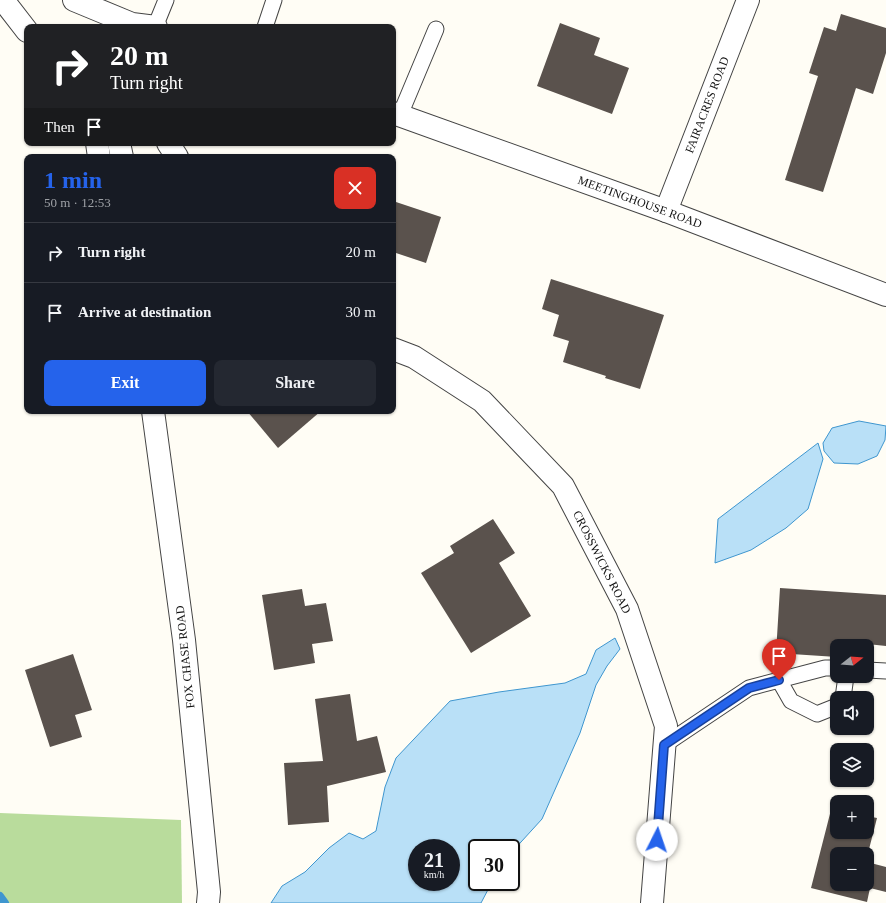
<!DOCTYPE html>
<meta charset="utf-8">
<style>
:root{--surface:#171b24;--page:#242831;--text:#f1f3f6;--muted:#9ea1a6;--line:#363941;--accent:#2563eb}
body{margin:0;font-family:Georgia,serif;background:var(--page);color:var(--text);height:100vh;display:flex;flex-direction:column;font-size:15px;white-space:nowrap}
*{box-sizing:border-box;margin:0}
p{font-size:13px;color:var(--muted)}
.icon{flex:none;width:22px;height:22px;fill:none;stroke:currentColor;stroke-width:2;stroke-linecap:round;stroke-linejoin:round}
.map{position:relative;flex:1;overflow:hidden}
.details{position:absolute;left:24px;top:154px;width:372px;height:260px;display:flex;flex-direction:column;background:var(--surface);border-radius:8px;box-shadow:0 1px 3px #0004}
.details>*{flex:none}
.top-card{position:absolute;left:24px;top:24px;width:372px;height:122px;border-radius:8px;box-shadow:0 1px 3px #0004;background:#202124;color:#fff;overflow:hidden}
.needle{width:26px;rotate:73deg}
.fabs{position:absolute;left:830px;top:639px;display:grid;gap:8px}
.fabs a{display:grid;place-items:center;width:44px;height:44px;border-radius:8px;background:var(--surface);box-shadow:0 1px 3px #0004;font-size:20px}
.speed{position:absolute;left:408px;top:839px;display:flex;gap:8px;font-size:20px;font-weight:700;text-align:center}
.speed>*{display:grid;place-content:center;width:52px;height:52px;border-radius:50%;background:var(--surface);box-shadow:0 1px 3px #0004;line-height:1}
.speed small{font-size:10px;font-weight:400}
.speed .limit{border:2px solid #111;border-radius:6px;background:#fff;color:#111}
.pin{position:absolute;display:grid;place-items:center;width:34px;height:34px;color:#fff;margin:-41px -17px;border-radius:50% 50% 50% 0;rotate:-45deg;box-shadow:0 0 4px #0007}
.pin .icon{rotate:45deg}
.me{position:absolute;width:44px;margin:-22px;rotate:4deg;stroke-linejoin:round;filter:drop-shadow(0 0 3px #0008)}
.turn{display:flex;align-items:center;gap:14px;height:84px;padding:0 20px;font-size:18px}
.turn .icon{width:52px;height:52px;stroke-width:2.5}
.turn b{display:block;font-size:28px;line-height:34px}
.then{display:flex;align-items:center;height:38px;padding:0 20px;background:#0003;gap:8px;font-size:15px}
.round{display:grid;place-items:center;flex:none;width:42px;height:42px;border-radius:8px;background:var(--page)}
.headline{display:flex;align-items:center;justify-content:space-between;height:68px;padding:0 20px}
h1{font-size:24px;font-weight:700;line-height:30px;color:var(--accent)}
.action{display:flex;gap:8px;margin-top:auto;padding:8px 20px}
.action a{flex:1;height:46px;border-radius:8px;background:var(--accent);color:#fff;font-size:16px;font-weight:700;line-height:46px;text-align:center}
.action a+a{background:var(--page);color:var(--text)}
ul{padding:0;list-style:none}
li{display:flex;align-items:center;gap:12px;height:60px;padding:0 20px;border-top:1px solid var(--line)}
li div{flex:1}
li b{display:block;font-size:15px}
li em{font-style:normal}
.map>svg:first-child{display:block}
.forest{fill:#b9dc9c}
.water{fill:#b9e0f7;stroke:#3f96cf;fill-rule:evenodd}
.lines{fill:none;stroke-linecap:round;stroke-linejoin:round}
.stream{stroke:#3f96cf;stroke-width:8}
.building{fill:#5a524d}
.service-casing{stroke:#444;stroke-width:17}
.minor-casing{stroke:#444;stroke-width:24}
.tertiary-casing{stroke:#444;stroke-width:24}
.service{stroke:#fff;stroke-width:15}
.minor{stroke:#fff;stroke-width:22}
.tertiary{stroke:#fff;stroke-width:22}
.route-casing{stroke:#184099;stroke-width:10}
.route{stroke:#2563eb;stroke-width:7}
.labels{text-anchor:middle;stroke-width:4;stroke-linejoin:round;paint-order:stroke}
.street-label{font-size:12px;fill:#111;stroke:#fff}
</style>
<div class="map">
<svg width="886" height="903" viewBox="0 0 886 903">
<rect width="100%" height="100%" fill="#fffdf5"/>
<path class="forest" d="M0 813 181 820 182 903H0Z"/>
<g class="water">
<path d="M859 421 886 426 885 440 877 456 858 464 834 463 824 451 823 443 832 428Z"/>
<path d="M818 443 823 459 808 509 786 528 751 550 715 563 718 519Z"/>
<path d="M615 638 620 649 607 666 596 685 580 733 542 819 511 853V848H477V882H492L481 903H271L282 886 305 872 329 848 349 833 363 839 376 831 385 787 396 758 450 701 499 692 565 683 586 674 596 650ZM417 848H451V882H417Z"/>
</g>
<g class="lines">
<path class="stream" d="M0 896 5 903"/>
</g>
<g class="building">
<path d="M841 14 886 28V53L873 94 856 88 823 192 785 180 818 76 809 73 824 27 836 31Z"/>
<path d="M560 23 600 38 594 55 629 68 612 114 537 86Z"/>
<path d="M393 201 441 217 426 263 393 252Z"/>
<path d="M551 279 664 315 640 389 605 378 606 376 563 362 569 341 553 336 559 315 542 309Z"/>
<path d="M247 411H321L278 448Z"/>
<path d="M493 519 515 553 499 563 531 616 471 653 421 573 454 553 450 546Z"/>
<path d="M780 588 886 595V646L858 643 857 646H837V657L776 653Z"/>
<path d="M302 589 305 606 326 603 333 641 312 644 315 663 274 670 262 595Z"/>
<path d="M73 654 92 710 75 715 82 737 50 747 25 670Z"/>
<path d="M350 694 357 741 377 736 386 772 327 786 329 822 288 825 284 763 323 761 315 699Z"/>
<path d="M832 806 837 808V832H867V816L877 818 867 857V854H837V884H867V862L886 867V892L870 888 867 902 811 888Z"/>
</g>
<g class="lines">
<g class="service-casing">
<g id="service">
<path d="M155 27 166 0"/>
<path d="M265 27 274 0"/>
<path d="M400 115 436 29"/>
<path d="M867 670 886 671"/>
<path d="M779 680 791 701 817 714 837 706"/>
<path d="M843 698 846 676"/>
<path d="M664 745 749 688 825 668H837"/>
</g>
</g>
<g class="minor-casing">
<g id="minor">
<path d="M3 0 27 31"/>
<path d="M97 143 99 157"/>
<path d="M119 143 122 157"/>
<path d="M168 143 177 157"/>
<path d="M666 211 748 0"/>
<path d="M393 349 414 357 482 401 563 486 627 609 666 726 652 903"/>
<path d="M153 411 184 640 209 892 208 903"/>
</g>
</g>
<g class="tertiary-casing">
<g id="tertiary">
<path d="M74 0 132 24 156 27"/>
<path d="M393 113 666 211 886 295"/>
</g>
</g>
<use href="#service" class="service"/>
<use href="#minor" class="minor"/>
<use href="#tertiary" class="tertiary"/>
</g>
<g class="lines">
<g class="route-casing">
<path id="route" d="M657 840 664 745 749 688 779 680"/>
</g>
<use href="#route" class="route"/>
</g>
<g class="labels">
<g class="street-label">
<text transform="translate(707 105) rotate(-69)" y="4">FAIRACRES ROAD</text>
<text transform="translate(640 202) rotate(20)" y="4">MEETINGHOUSE ROAD</text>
<text transform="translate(602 562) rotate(63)" y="4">CROSSWICKS ROAD</text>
<text transform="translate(185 657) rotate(-96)" y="4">FOX CHASE ROAD</text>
</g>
</g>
</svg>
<div class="fabs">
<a><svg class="needle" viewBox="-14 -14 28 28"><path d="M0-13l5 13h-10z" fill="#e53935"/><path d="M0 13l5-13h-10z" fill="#9ea1a6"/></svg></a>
<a><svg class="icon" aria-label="sound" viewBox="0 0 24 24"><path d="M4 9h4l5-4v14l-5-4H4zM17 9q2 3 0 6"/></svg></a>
<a><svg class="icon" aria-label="layers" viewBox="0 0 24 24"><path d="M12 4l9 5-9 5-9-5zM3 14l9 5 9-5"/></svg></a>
<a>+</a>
<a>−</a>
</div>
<div class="speed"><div>21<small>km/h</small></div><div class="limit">30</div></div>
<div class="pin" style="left:779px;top:680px;background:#d93025"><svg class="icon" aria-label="arrive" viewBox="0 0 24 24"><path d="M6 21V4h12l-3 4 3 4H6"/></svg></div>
<svg class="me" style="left:657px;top:840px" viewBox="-20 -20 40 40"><circle r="19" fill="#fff"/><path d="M0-13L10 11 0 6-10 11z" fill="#2563eb"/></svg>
<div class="top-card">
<div class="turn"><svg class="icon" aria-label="right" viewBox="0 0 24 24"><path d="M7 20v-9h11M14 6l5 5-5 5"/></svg><div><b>20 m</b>Turn right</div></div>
<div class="then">Then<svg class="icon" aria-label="arrive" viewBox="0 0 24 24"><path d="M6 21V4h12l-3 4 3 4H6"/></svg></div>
</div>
<section class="details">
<div class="headline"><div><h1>1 min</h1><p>50 m · 12:53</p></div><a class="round" style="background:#d93025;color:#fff"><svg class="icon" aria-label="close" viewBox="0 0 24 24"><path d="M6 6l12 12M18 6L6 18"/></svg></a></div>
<ul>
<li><svg class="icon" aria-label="right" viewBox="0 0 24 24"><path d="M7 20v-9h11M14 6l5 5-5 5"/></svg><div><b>Turn right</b></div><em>20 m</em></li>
<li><svg class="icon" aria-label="arrive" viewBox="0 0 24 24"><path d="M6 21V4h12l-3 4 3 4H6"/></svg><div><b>Arrive at destination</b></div><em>30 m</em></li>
</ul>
<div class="action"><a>Exit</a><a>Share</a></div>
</section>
</div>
